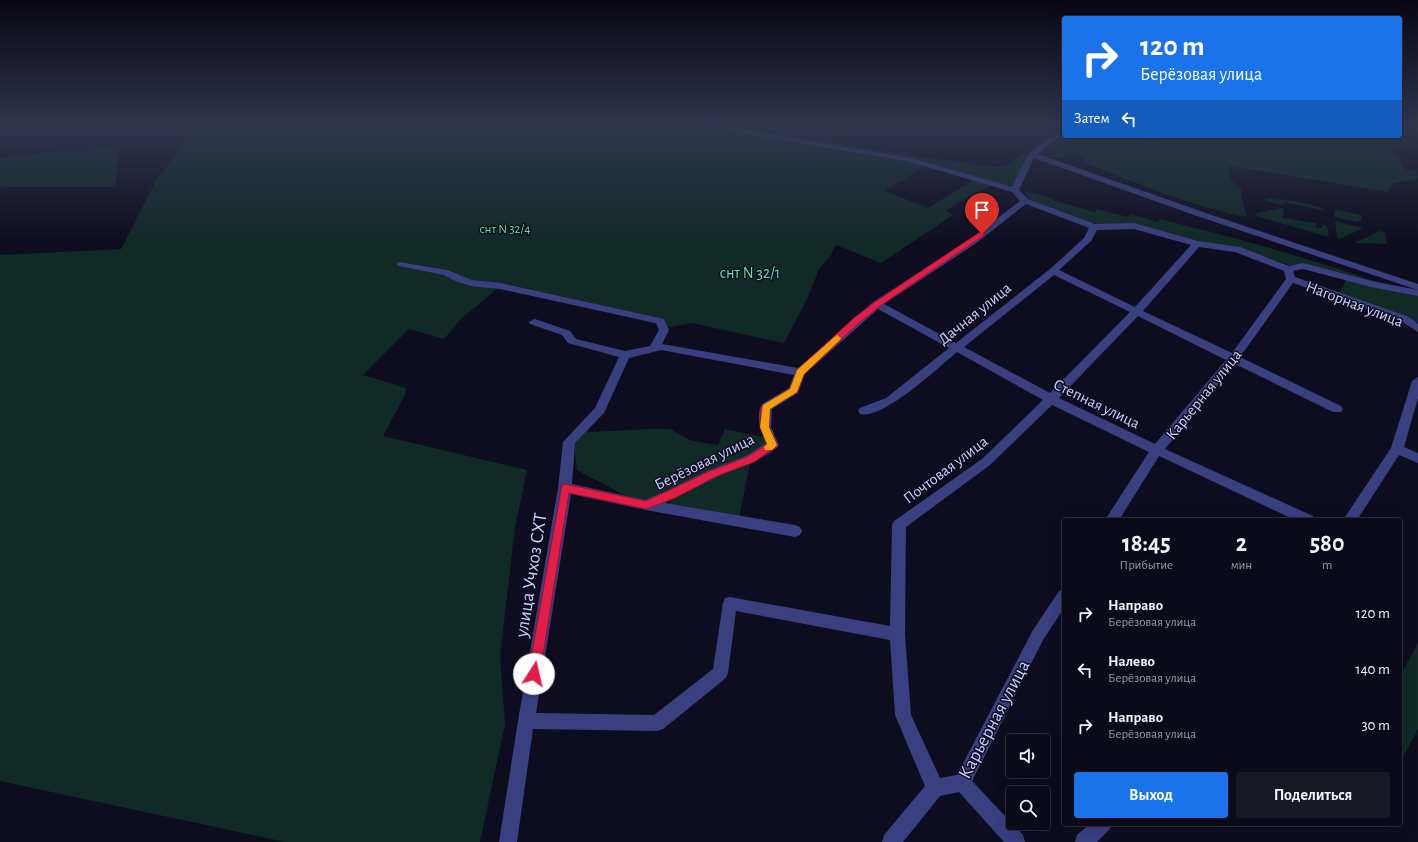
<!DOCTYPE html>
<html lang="ru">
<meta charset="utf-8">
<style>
:root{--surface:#0a0a18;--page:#181825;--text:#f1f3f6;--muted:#999aa2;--line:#2a2b37;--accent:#1a73e8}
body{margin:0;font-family:"Alegreya Sans",sans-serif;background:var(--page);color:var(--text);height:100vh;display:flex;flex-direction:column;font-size:15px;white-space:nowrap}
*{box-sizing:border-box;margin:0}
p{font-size:13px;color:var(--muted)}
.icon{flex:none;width:22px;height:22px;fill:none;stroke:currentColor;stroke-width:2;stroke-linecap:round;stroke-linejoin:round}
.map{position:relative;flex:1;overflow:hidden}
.details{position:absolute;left:1062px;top:518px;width:340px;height:308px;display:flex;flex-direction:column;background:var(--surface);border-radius:4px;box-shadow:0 4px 16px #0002,0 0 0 1px var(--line)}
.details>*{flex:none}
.top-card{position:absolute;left:1062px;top:16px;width:340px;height:122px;border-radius:4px;box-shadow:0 4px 16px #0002,0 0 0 1px var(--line);background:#1a73e8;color:#fff;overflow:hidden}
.buttons{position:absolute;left:1006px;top:734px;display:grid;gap:8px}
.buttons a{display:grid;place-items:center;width:44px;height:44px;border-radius:4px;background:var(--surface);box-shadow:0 4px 16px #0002,0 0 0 1px var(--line);font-size:20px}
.pin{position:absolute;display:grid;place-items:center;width:34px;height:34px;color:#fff;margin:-41px -17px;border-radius:50% 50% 50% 0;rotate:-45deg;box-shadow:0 0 4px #0007}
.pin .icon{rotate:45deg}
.me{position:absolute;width:44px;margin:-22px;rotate:10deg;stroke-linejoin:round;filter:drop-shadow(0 0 3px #0008)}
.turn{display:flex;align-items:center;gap:14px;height:84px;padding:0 12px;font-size:18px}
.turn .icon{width:52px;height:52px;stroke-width:2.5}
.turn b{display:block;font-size:28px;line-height:34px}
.then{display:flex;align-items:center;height:38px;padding:0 12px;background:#0003;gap:8px;font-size:15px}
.eta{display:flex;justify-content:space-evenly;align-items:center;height:68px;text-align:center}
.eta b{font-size:24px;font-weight:600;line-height:28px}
.cta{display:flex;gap:8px;margin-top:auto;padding:8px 12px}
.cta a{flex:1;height:46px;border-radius:4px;background:var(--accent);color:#fff;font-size:16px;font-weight:600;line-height:46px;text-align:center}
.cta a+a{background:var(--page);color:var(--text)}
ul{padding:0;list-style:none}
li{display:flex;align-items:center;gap:12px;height:56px;padding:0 12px}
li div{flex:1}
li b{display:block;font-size:15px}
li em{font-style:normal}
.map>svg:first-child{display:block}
.green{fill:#102a26}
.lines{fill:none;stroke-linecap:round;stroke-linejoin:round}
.minor{fill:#393f7f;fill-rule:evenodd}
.route{fill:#e11d48;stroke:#92132f}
.slow{fill:#f59e0b}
.labels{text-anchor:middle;stroke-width:3;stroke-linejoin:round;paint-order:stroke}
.far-park-label{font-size:13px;fill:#5addaa;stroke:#0e0d20}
.park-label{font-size:16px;fill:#5addaa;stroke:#0e0d20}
.street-label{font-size:16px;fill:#cdcefe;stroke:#0e0d20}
.near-street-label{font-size:19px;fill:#cdcefe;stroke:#0e0d20}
</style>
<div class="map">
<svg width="1418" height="842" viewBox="0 0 1418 842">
<rect width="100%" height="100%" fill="#0e0d20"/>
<g class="green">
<path d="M191 125H688L927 165 885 191 928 208 974 180 991 186 973 194 945 211 953 215 881 263 836 245 830 256 819 269 808 297 784 343 692 323 670 327 498 288 463 317 444 339 409 329 363 375 406 388 405 395 383 436 527 470 515 527 500 657 505 724 480 842H285L0 781V255L121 249 157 179 184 144Z"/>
<path d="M708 125H724L920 157 998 167 1007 166 1026 151 1027 158 1013 188 910 158Z"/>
<path d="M1400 128 1406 136 1410 147H1391L1405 170 1415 171 1418 178 1392 184 1388 192 1229 166 1230 180 1241 188V196L1247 217C1190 207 1136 182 1082 162L1087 159 1073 153 1057 158 1047 155 1055 154 1057 151 1047 146 1064 134V136H1128L1154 144 1164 136H1400Z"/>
<path d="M114 147 117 148 119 150 115 187H1L0 185V157Z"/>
<path d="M1024 191 1053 198 1052 200 1095 212 1097 209 1128 217 1130 214 1158 222 1159 219C1234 237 1308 258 1381 283L1302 265H1289L1253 253 1184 238 1139 225H1103L1086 222 1037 204 1028 198Z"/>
<path d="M1266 199C1276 198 1320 203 1325 211L1285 202 1283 205 1266 201Z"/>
<path d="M1281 208 1284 209 1283 218 1316 223V227L1322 228 1321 224 1327 226 1329 237 1256 216 1255 214Z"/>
<path d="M1337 210 1361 215 1362 219 1358 222 1335 217 1334 212Z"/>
<path d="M1335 221 1363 228 1340 239 1337 237Z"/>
<path d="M1380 231 1386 233 1387 244 1354 243Z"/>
<path d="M1347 279 1418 295V324L1404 316 1339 293Z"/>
<path d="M649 429H670L692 441 718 445 725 429 766 438 769 444 748 457 643 505 577 470 574 445 584 430 590 432Z"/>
<path d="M750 463 739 518 668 507 674 495 717 474Z"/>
<path d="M1418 643V729L1400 763V676Z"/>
</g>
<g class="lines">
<g class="minor">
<path d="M700 125H714L911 158 1012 187 1029 153 1064 127V133L1038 154 1203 212 1418 284V290L1197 216 1034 158 1019 190 1028 199 1095 224 1134 223 1198 241 1240 247 1289 266 1303 263 1372 281 1418 290V296L1371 287 1303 269 1293 271 1295 277 1409 317 1418 324V332L1401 321 1293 283 1240 357 1341 406 1343 409 1341 412H1333L1235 364 1165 449 1313 516 1315 520H1295L1159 456 1119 520H1105L1149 452 1052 405 990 465 906 527 905 634 911 715 940 778 957 775 1033 630 1059 591 1064 589V608L1043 640 972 781 1023 835 1025 842H1004L959 792 940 796 903 842H882L884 835 925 786 895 715 890 640 736 611 728 673 726 678 663 729 657 731 533 729 517 842H499L518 721 558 488 563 442 595 408 619 357 568 343 562 335 530 324 529 322 534 319 538 320 570 331 576 339 625 351 650 346 659 330 656 323 500 289 471 286 455 281 444 275 399 266 397 264 399 262 447 270 472 280 500 283 664 319 669 330 662 344 798 368 873 302 969 240 1020 201 1012 192 910 162 703 127ZM1026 204 1089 228 1084 238 1050 269 956 343 884 304 975 244ZM1134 229 1191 245 1135 307 1059 270 1091 241 1097 230ZM1199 247 1235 252 1284 271 1286 279 1232 353 1143 311ZM1054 275 1130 312 1050 393 964 347ZM878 309 949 348 886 398 860 408 858 411 860 414C883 420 939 367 957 352L1043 400 982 459 894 521 892 525 890 626 730 597 725 598 723 603 713 669 654 715 536 713 571 494 646 510 795 537 800 535 802 531 800 527 795 525 665 503 719 476 754 462 777 448 779 445 771 427 772 409 798 393 805 374ZM1138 316 1226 360 1155 444 1059 398ZM661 350 794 375 789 388 762 404C755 416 761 432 766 443L746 456 709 470 666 491 645 500 572 484 575 443 604 413 629 358Z"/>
<rect x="1410" y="125" width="8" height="3"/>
<path d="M1418 377V398L1404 447 1418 453V463L1399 455 1357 520H1343L1391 448 1412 381Z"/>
<path d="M1090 824H1112L1109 830 1097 842H1075L1077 835Z"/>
</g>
</g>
<linearGradient id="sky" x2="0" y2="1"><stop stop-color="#080712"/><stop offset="0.52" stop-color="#30354e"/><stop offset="1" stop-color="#30354e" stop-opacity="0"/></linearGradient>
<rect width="1418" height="242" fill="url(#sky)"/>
<path class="route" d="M980 232 986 234 880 306 860 322 804 374 797 392 770 409 769 427 777 445 776 447 754 462 717 476 675 498 646 509 569 493 540 674 538 678 534 680 530 678 528 674 562 485 565 484 646 501 710 471 747 457 767 444 760 427 761 407 790 389 797 370 854 318 875 302Z"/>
<path class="slow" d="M837 335 841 338 840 340 804 374 797 392 770 409 769 427 777 445 772 450H765L764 447 767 444 760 427 763 405 790 389 797 370Z"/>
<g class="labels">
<g class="far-park-label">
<text x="505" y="233">снт N 32/4</text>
</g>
<g class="park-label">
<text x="750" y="278">снт N 32/1</text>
</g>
<g class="street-label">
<text transform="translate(1355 303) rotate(21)" y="6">Нагорная улица</text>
<text transform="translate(974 313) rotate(-39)" y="6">Дачная улица</text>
<text transform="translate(1203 394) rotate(-51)" y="6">Карьерная улица</text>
<text transform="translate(1097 403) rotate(26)" y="6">Степная улица</text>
<text transform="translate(704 461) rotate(-26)" y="6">Берёзовая улица</text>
<text transform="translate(945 469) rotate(-37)" y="6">Почтовая улица</text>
</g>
<g class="near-street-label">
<text transform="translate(530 575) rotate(-81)" y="7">улица Учхоз СХТ</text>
<text transform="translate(993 719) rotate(-62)" y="7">Карьерная улица</text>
</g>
</g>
</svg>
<div class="buttons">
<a><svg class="icon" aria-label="sound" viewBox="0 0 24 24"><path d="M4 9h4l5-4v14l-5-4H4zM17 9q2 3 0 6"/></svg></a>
<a><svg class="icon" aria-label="search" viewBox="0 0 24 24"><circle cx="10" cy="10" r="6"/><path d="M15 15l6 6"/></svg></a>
</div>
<div class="pin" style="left:982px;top:234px;background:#d93025"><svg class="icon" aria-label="arrive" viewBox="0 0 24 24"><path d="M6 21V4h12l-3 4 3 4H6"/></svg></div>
<svg class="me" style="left:534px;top:674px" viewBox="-20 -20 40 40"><circle r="19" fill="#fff"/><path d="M0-13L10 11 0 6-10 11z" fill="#e11d48"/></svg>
<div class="top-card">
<div class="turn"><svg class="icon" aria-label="right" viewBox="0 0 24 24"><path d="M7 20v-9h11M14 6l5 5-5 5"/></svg><div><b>120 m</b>Берёзовая улица</div></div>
<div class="then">Затем<svg class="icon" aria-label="left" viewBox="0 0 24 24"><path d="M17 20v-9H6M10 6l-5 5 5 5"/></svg></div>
</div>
<section class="details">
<div class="eta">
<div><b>18:45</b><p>Прибытие</p></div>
<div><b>2</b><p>мин</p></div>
<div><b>580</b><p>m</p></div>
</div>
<ul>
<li><svg class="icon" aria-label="right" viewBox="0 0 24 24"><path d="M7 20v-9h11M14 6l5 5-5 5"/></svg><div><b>Направо</b><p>Берёзовая улица</p></div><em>120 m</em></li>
<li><svg class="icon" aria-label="left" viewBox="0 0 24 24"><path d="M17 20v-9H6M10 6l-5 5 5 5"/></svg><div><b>Налево</b><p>Берёзовая улица</p></div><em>140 m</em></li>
<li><svg class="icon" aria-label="right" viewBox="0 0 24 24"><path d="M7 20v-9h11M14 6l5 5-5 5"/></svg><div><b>Направо</b><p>Берёзовая улица</p></div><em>30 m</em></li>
</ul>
<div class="cta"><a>Выход</a><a>Поделиться</a></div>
</section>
</div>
